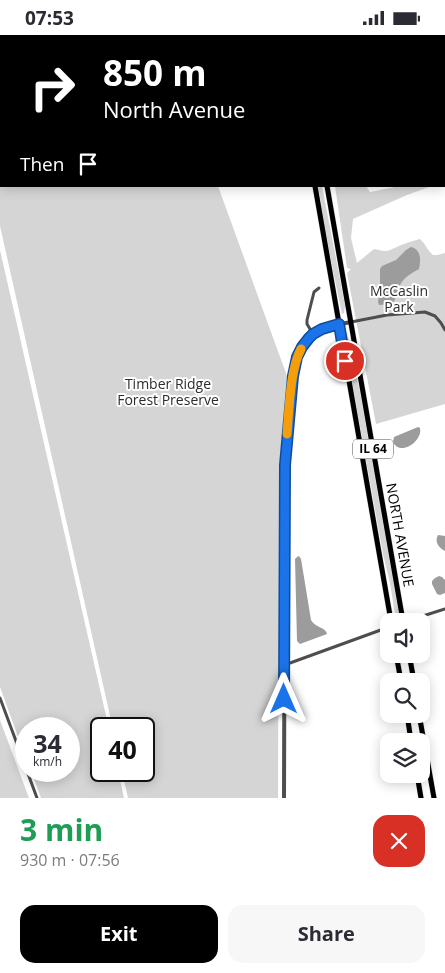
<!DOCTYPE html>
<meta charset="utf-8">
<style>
:root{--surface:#fff;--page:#f7f7f7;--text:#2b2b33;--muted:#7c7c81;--accent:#000}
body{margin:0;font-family:"Open Sans",sans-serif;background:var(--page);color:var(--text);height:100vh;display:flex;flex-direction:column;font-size:19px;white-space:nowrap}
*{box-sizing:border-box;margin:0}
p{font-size:16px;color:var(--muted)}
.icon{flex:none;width:28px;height:28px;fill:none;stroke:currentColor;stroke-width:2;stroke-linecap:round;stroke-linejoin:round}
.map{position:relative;height:763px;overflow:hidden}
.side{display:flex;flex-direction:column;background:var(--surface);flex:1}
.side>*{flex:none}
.top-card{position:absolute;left:0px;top:0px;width:445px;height:152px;box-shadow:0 2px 12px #0003;background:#000;color:#fff;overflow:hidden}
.fabs{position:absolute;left:380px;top:578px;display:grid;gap:10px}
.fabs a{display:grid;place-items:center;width:50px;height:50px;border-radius:10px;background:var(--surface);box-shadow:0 2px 12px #0003;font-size:25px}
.speed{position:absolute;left:15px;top:682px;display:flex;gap:10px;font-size:25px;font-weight:700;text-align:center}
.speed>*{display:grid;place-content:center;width:65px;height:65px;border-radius:50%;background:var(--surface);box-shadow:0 2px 12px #0003;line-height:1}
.speed small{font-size:12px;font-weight:400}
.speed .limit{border:2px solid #111;border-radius:8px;background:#fff;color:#111}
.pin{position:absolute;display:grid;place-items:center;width:42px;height:42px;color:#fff;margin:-21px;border:2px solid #fff;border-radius:50%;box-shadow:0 1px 5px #0007}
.me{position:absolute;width:55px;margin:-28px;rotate:0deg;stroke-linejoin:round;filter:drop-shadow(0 0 4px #0008)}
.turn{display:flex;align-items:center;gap:18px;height:105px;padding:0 20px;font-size:22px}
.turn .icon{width:65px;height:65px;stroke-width:2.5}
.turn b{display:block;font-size:35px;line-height:42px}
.then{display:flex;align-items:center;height:48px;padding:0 20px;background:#0003;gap:10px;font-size:19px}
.round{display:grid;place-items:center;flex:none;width:52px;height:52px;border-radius:15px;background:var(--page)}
.headline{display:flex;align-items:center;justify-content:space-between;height:85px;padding:0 20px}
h1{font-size:30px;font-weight:700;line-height:38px;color:#1e9e55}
.button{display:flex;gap:10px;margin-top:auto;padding:10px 20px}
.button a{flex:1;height:58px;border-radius:15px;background:var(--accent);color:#fff;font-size:20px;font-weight:700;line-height:58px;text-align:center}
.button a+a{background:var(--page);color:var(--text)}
.status{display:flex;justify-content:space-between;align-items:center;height:35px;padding:0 25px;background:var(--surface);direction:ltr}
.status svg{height:14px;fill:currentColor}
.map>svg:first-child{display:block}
.green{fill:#d5d5d5}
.water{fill:#9c9c9c}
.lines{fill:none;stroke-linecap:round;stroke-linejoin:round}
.stream{stroke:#9c9c9c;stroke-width:1}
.primary-casing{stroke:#dbdbdb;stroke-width:6}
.minor{stroke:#4e4e4e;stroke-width:3}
.tertiary{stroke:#4e4e4e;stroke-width:4}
.primary{stroke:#000;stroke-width:5}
.route-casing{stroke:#114b97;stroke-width:12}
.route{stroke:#1a73e8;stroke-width:9}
.slow{stroke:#f59e0b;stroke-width:9}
.labels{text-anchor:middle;stroke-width:4;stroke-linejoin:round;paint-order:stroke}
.shield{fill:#fff;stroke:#4c4c4c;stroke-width:1}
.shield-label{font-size:12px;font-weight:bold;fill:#000}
.park-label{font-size:14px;fill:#2c2c2c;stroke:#fff}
.street-label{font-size:14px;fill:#000;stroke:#fff}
</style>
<div class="status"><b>07:53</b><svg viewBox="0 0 49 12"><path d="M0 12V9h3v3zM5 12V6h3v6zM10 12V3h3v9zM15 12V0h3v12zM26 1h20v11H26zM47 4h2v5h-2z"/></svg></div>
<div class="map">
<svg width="445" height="763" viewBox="0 0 445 763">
<rect width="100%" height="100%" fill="#fff"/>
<g class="green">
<path d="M0 0H189V1H1V151H218L287 341 279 436 278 763H128L122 736H144V694H113L0 191Z"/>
<path d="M318 151H322L345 270 344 278 342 279 329 216Z"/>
<path d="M335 151H366L370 157 400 151H432L407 160 353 184 351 203 357 228 374 214C388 217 386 217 399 211 405 208 413 206 420 204 425 208 427 215 433 220H437L445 218V369L376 389 347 238 351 234 347 233Z"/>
<path d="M0 215 109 694H101V736H118L124 763H41L31 736H69V694H26V724L0 652Z"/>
<path d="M347 297 360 357 399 578 398 582 396 583 395 579 390 548 383 519 344 302 345 298Z"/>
<path d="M0 685 29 763H0Z"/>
</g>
<g class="water">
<path d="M411 212C421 214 421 225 419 234 412 238 404 242 400 250 397 256 397 263 392 269L379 270 378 267 380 253V234L382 231 396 225 406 215Z"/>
<path d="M418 392 420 393C423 406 400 422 393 407L394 402Z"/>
<path d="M438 500 445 501V516C439 513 434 507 438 500Z"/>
<path d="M299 521 301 524 311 585C315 593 326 592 327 599L300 609 297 606 295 524 297 522Z"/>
<path d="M439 541 442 542 445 545V558L440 560 437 559 432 549V546L435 543Z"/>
</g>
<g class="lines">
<g class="stream">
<path d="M102 0V1"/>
<path d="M329 0 331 1"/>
<path d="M444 90H445"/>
<path d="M0 92 1 93"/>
</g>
<g class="primary-casing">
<g id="primary">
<path d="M287 0V1"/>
<path d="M300 0V1"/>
<path d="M315 151 391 586"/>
<path d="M327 151 403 586"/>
<path d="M396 619 401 646"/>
<path d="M409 619 414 646"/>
<path d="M407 679 411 706"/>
<path d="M419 679 434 763"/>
<path d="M417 739 421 763"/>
</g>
</g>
<g class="minor">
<path d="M222 0V1"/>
<path d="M391 1V0"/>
<path d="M351 287 387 280 425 277 435 281 441 288 445 295"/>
<path d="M313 299 307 289V285L314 257 319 253"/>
<path d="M407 586 445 574"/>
<path d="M284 628H290L389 592"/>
<path d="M0 663 26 733"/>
<path d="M27 736 37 763"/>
</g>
<path class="tertiary" d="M284 763 285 430 293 341 299 317 305 308 313 299 326 292 351 287"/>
<use href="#primary" class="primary"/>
</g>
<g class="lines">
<g class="route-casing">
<path id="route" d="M284 664 285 430 293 341 297 322 302 312 309 303 313 299 322 294 339 289 345 326"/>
</g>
<use href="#route" class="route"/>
<path class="slow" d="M287 399C289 376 290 334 301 314"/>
</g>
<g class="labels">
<rect class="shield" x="353" y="404.5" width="40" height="19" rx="4"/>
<g class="shield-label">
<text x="373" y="418">IL 64</text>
</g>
<g class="park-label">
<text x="399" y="261">McCaslin<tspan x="399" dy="16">Park</tspan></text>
<text x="168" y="354">Timber Ridge<tspan x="168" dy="16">Forest Preserve</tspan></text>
</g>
<g class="street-label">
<text transform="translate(400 500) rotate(80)" y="5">NORTH AVENUE</text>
</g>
</g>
</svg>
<div class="fabs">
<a><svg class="icon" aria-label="sound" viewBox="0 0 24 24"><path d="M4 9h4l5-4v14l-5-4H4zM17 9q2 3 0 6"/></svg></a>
<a><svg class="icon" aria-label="search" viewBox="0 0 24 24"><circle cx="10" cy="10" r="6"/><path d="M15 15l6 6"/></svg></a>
<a><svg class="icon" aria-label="layers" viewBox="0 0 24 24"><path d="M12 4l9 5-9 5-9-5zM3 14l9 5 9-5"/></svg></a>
</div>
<div class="speed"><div>34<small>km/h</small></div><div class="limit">40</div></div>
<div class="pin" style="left:345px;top:326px;background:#d93025"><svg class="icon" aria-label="arrive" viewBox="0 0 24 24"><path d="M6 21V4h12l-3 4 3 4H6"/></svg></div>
<svg class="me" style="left:284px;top:664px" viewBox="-20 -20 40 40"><path d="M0-17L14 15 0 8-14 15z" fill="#1a73e8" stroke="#fff" stroke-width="4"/></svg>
<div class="top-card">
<div class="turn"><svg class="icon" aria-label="right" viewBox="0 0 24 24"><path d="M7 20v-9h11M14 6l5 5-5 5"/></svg><div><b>850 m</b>North Avenue</div></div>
<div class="then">Then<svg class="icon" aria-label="arrive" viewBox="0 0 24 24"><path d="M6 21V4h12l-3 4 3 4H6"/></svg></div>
</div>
</div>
<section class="side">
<div class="headline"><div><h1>3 min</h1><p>930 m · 07:56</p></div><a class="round" style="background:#d93025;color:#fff"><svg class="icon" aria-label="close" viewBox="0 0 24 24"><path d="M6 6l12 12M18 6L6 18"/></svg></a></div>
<div class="button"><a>Exit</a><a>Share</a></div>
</section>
